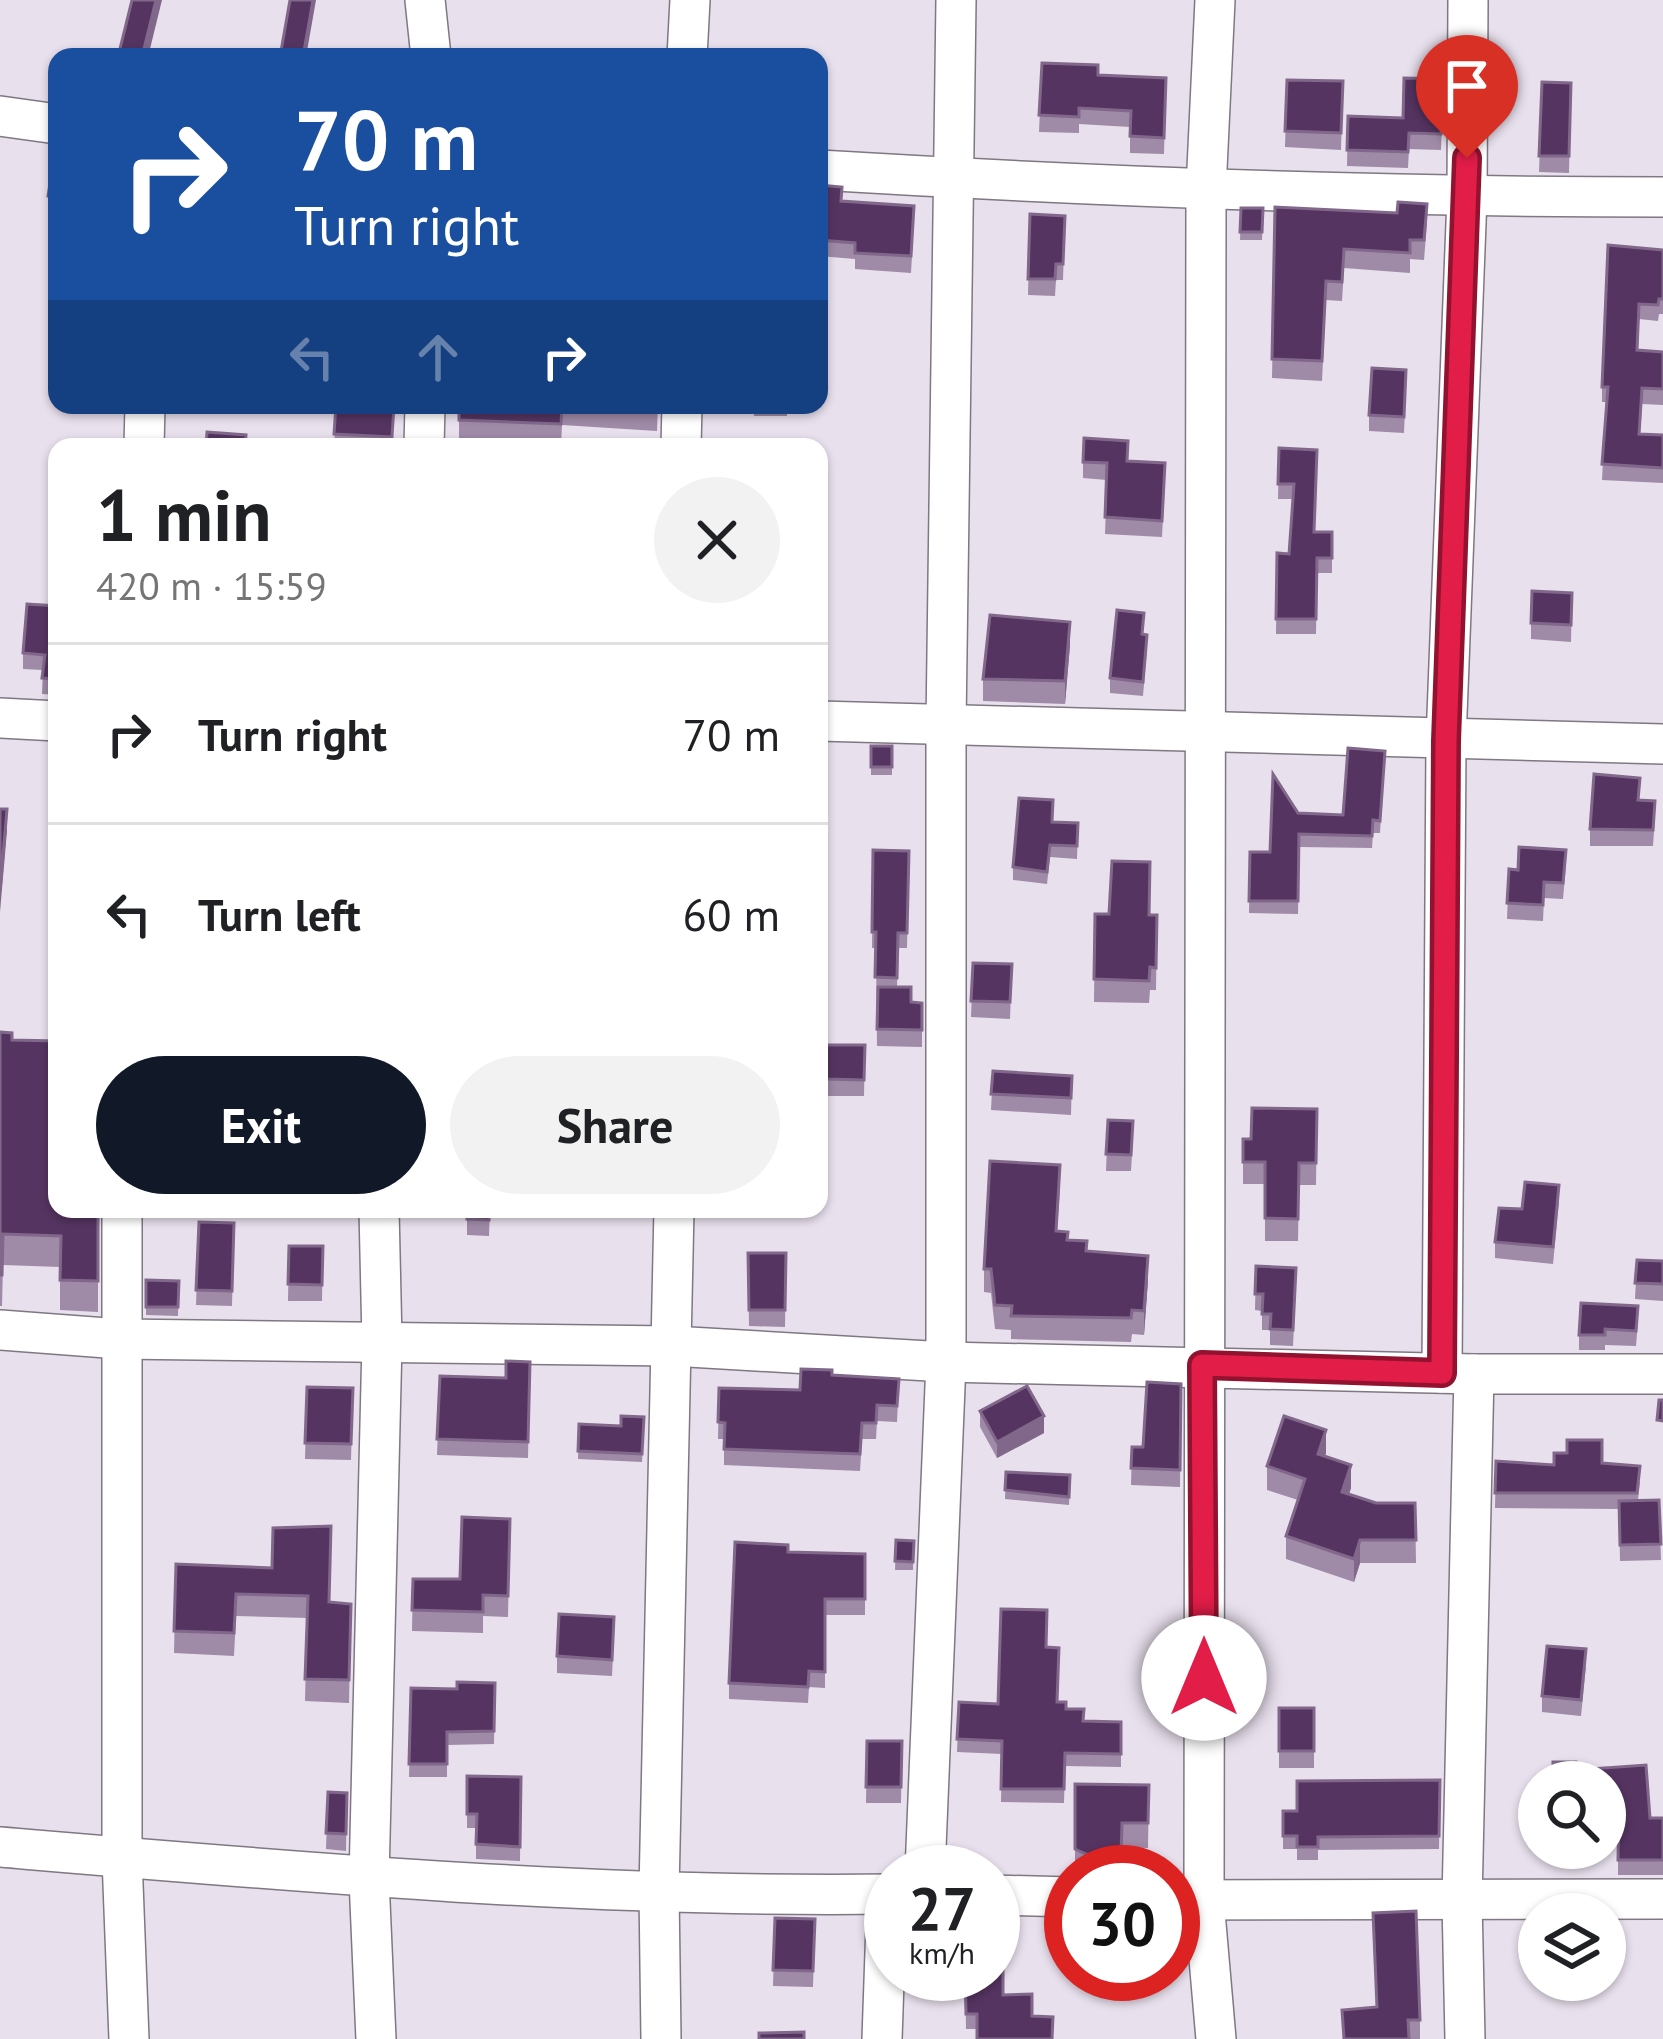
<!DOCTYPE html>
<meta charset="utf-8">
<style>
:root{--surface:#fff;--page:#f2f2f2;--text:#202124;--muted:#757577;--line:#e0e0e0;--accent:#111827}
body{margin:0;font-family:"PT Sans",sans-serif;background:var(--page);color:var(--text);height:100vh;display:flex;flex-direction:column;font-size:45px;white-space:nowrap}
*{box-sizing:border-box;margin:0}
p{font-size:39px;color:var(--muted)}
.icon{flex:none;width:66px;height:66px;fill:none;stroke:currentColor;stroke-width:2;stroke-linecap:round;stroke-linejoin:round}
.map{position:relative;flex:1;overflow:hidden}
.side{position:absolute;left:48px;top:438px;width:780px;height:780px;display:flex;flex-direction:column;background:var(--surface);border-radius:24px;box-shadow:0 3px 9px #0004}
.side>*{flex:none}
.guide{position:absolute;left:48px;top:48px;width:780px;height:366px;border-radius:24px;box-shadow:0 3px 9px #0004;background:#1a4fa0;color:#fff;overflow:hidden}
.controls{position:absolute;left:1518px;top:1761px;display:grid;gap:24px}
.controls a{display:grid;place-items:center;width:108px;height:108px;border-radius:50%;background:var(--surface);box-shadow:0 3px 9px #0004;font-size:60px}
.speed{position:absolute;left:864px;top:1845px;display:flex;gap:24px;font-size:60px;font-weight:700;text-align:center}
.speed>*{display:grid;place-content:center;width:156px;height:156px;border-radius:50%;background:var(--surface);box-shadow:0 3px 9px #0004;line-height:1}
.speed small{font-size:30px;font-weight:400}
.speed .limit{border:18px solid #d22;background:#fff;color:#111}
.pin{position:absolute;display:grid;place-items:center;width:102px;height:102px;color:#fff;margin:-123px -51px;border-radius:50% 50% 50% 0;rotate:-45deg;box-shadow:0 0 12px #0007}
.pin .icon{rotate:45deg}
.me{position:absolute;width:132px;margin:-66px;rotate:0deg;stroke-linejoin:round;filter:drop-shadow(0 0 9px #0008)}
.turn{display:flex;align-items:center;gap:42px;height:252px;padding:0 48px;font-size:54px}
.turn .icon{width:156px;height:156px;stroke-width:2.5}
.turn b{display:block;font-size:84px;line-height:102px}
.lanes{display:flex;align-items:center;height:114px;padding:0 48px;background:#0003;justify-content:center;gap:60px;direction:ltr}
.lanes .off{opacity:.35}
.round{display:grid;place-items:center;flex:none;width:126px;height:126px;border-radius:63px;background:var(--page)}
.summary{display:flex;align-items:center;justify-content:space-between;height:204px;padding:0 48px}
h1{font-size:72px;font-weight:800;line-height:90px}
.action{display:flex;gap:24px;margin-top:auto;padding:24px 48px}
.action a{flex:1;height:138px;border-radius:72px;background:var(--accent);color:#fff;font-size:48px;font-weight:800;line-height:138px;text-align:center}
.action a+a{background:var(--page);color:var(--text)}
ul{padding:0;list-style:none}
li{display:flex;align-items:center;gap:36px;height:180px;padding:0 48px;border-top:3px solid var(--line)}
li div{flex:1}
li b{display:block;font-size:45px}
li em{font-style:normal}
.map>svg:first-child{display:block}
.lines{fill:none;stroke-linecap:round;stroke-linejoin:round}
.minor-casing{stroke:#7f7782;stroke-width:42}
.minor{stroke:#fff;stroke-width:39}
.wall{fill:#9f8aa7}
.shaded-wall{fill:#81688b}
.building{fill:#553461;stroke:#81688b;stroke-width:3}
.route-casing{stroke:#92132f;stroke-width:30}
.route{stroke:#e11d48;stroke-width:21}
</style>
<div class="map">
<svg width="1663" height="2039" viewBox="0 0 1663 2039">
<rect width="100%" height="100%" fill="#e9e0ed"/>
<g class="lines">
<g class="minor-casing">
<g id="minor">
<path d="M425 0 431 57"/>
<path d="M1215 0 1206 190 1204 1901 1216 2039"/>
<path d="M687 57 690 0"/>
<path d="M0 116 57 124"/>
<path d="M819 170C1100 187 1381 197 1663 197"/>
<path d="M144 447 145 405"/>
<path d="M424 447 425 405"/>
<path d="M681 447 682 405"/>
<path d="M0 718 57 721"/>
<path d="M819 721 1663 744"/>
<path d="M122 1209V1858L129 2039"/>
<path d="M0 1330 120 1339 672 1346 946 1362 1474 1374H1663"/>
<path d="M1442 1373 1446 741 1467 197 1468 0"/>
<path d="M0 1847C296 1872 593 1898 891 1894"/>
<path d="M925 1872 946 1362V725L956 0"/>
<path d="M993 1895 1071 1897"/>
<path d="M1173 1900 1663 1899"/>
<path d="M376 2039 369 1879 382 1342 379 1209"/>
<path d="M661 2039 659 1891 674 1209"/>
<path d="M882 2039 887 1895"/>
<path d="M1465 2039 1462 1901 1474 1374"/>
</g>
</g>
<use href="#minor" class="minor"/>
</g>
<g class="wall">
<path d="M1042 63 1098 75 1166 78 1164 154 1130 153V127L1079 124V133L1039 132Z"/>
<path d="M1444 79 1441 150 1409 149 1408 168 1347 166 1348 116 1403 118Z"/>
<path d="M1287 80 1343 81 1341 150 1285 147Z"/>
<path d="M1542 82 1571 83 1569 173 1539 172Z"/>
<path d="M57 141V214L48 212V196Z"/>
<path d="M819 185 842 201 914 222 911 273 855 269V259L819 256Z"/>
<path d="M1275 207 1427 223 1424 260 1410 259V273L1344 268 1342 301 1326 300 1322 381 1272 378Z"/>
<path d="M1241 208H1263L1262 240H1240Z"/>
<path d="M1030 214 1065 216 1063 280H1056L1055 296 1028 295Z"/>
<path d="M1663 250V314H1659L1658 321 1639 319 1638 350 1663 352V405L1642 404 1640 434 1663 435V483L1602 480 1606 402H1602V387Z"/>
<path d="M1406 386 1404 433 1369 431V415Z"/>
<path d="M336 405H394L392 447H334Z"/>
<path d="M459 405H658L657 431 562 425 561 447 459 443Z"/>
<path d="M753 405H787V416H754Z"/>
<path d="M1279 448 1314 532H1332V573H1317L1316 634H1276L1277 553 1289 554 1293 499H1278Z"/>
<path d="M1128 461 1165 480 1162 537 1105 534 1107 480 1083 478V462Z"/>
<path d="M1572 593 1571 642 1531 639V623Z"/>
<path d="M57 606V695L42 694 43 670 23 669V653Z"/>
<path d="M1070 645 1065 704 983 701V679Z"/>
<path d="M1147 649 1143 696 1110 693V678Z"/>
<rect x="871" y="746" width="21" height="29"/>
<path d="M1385 751 1380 833H1373L1372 848 1299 847 1298 914 1249 913 1250 852H1270L1298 813 1343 815Z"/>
<path d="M1639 800 1655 817 1653 846H1590V829Z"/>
<path d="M1053 822 1078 823 1077 859 1050 857 1047 884 1013 880V867Z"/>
<path d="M873 850 909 851 907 948H898L897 987 911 1002 922 1003V1047L877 1046 876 948H872Z"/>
<path d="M1566 865 1563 899 1544 898 1543 921 1507 919 1509 869Z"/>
<path d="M1095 914 1157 915 1156 990H1150L1149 1003 1094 1002Z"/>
<path d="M973 963 1012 964 1010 1019 971 1017Z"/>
<path d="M0 1032 12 1040 57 1209H98V1312L60 1310V1267L3 1265 2 1306H0Z"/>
<path d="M826 1045H865L864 1096H826Z"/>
<path d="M993 1071 1072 1076 1071 1115 991 1110Z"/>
<path d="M1317 1109 1316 1185H1299L1298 1241H1265V1184H1243V1139H1251Z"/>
<path d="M1108 1120 1133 1137 1131 1171H1106Z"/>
<path d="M1060 1189 1057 1231 1087 1251 1148 1280 1144 1335 1132 1334 1131 1342 1011 1339V1330L995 1329 991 1293 984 1292V1269Z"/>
<path d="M1559 1202 1553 1264 1495 1258V1242L1522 1209Z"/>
<path d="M467 1209H490L489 1236 467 1235Z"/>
<path d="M199 1222 234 1223 232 1306 196 1305Z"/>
<path d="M289 1246H323L322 1301H288Z"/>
<path d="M748 1253H786L785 1327 749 1326Z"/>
<path d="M1637 1260 1663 1261V1301L1635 1299Z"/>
<path d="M1256 1266 1296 1284 1293 1346 1270 1345V1330H1262V1311L1255 1310Z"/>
<path d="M146 1280 179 1281 178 1316 146 1315Z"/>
<path d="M1638 1321 1636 1346 1605 1345V1350H1579V1335Z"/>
<path d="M530 1362 528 1458 437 1455 440 1376 506 1378Z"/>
<path d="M832 1375 899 1379 897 1422 877 1421 876 1439H862L860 1471 724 1465V1439H718L719 1388 800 1390Z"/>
<path d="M1181 1384 1180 1487 1131 1485 1132 1447H1143Z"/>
<path d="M307 1387 353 1388 351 1460 305 1459Z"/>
<path d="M980 1411 1044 1433 997 1458 980 1427Z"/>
<path d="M644 1417 642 1462 578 1459 579 1424 621 1426Z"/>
<path d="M1326 1453 1325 1456 1351 1488 1349 1494 1376 1503H1415L1416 1563H1360L1354 1582 1286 1559V1536L1298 1500 1267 1490V1466Z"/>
<path d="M1496 1461 1554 1465 1602 1463 1640 1482 1638 1500H1659L1661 1560 1620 1561 1619 1509 1495 1508Z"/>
<path d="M1006 1472 1070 1475 1069 1505 1005 1499Z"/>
<path d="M510 1519 508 1617 483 1616V1633L412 1631 413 1579H460Z"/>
<path d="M896 1540 914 1541 913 1570H895Z"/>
<path d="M788 1552 865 1554V1615H825V1688L809 1687 808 1703 729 1699V1683Z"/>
<path d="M176 1564 329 1602 351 1604 349 1703 305 1701 307 1618 236 1616 234 1656 174 1653Z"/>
<path d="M614 1634 612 1676 557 1673V1656Z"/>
<path d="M1047 1647 1058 1702 1083 1721 1121 1722V1767L1065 1766 1064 1803 1001 1802 1002 1754 957 1752 959 1702 998 1704Z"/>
<path d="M1586 1666 1581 1716 1542 1712V1696Z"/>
<path d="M495 1683 494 1744 447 1745V1777H409L411 1688 457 1689Z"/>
<rect x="1279" y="1708" width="35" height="60"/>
<path d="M867 1741H902L901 1803H866Z"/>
<path d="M1553 1762H1576V1770L1646 1765 1650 1818H1663V1875H1618V1813H1605V1782H1553Z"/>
<path d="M467 1776 521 1777 520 1861 476 1859V1828H467Z"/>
<path d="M1440 1780 1439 1849 1318 1850V1860H1297V1849H1283V1811H1297Z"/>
<path d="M1075 1784 1149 1785 1148 1848 1122 1847 1121 1872H1075Z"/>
<path d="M328 1792 347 1793 346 1851 326 1849Z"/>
<path d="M1373 1913 1420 2020V2039H1343L1342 2010 1376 2007Z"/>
<path d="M775 1918 815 1919 813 1987 773 1986Z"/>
<path d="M965 1974 1003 1995 1032 2016 977 2029H966Z"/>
</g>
<g class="shaded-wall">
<path d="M156 0H162L148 57H142Z"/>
<path d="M313 0H316L306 57H303Z"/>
<path d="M1070 622V645L1065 704V681Z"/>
<path d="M7 809V831L0 912V891Z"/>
<path d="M1148 1256V1280L1144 1335V1311Z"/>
<path d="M1044 1416V1433L997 1458V1442Z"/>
<path d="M1326 1430V1453L1318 1477V1454Z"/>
<path d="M1351 1465V1488L1342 1515V1492Z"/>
<path d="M1360 1540V1563L1354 1582V1559Z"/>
</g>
<g class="building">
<path d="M132 0H156L142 57H118Z"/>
<path d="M290 0H313L303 57H280Z"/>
<path d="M1042 63 1098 65V75L1166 78 1164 138 1130 136 1131 111 1079 108V117L1039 115Z"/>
<path d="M1404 78 1444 79 1441 134 1409 133 1408 152 1347 150 1348 116 1403 118Z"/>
<path d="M1287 80 1343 81 1341 133 1285 131Z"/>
<path d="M1542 82 1571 83 1569 156H1539Z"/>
<path d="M57 141V198L48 196Z"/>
<path d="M819 185 842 187 841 201 914 206 911 256 855 253V243L819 240Z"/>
<path d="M1398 202 1427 204 1424 240H1410V253L1344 249 1342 282 1326 281 1322 361 1272 359 1275 207 1397 213Z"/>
<path d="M1241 208H1263L1262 232H1240Z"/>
<path d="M1030 214 1065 216 1063 264H1056L1055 279H1028Z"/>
<path d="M1608 245 1663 250V299H1659L1658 305 1639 304 1637 350 1663 352V389L1642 388 1639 434 1663 435V468L1602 464 1608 387H1602Z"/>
<path d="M1372 368 1406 370 1404 417 1369 415Z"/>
<path d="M336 405H394L392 437 334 434Z"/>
<path d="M459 405H562L561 424 459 420Z"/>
<path d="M604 405H657V409Z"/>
<path d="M207 432 246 435 245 447H206Z"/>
<path d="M1084 438 1128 441 1127 461 1165 463 1162 521 1105 517 1107 463 1083 462Z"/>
<path d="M1279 448 1317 450 1314 532H1332V558H1317L1316 619H1276L1277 553 1289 554 1294 484H1278Z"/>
<path d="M1532 591 1572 593 1571 625 1531 623Z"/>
<path d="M27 604 57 606V679L42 678 45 655 23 653Z"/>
<path d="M1117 610 1144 613 1142 634 1147 635 1143 682 1110 678Z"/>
<path d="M990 615 1070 622 1065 681 983 679Z"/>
<rect x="871" y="746" width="21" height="21"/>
<path d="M1348 748 1385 751 1380 821 1373 820 1372 836 1299 834 1298 901H1249L1250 852H1270L1273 774 1298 813 1343 815Z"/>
<path d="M1594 774 1640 778 1638 800 1655 801 1653 830 1590 829Z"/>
<path d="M1019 798 1053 800 1052 822 1078 823 1077 846 1050 845 1047 872 1013 867Z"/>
<path d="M0 809H7L0 891Z"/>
<path d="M1519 847 1566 850 1563 883 1544 882 1543 905 1507 903 1509 869 1518 870Z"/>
<path d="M873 850 909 851 907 933H898L897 978 875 977 876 932H872Z"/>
<path d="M1112 861 1150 862 1149 915H1157L1156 968 1150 967 1149 981 1094 979 1095 914H1109Z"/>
<path d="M973 963 1012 964 1010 1002 971 1001Z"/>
<path d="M878 987H911V1002L922 1003V1030L877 1029Z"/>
<path d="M0 1032 12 1033V1040L57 1041V1209H98V1281L60 1280 61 1236 3 1234 2 1275H0Z"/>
<path d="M826 1045H865L864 1080 826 1079Z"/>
<path d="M993 1071 1072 1076 1071 1098 991 1094Z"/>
<path d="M1252 1108 1317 1109 1316 1163H1299L1298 1219 1265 1218V1162H1243V1139H1251Z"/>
<path d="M1108 1120 1133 1121 1131 1155 1106 1154Z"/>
<path d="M990 1161 1060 1165 1056 1231 1068 1232 1067 1240 1087 1241 1086 1251 1148 1256 1144 1311 1132 1310 1131 1318 1011 1316 1012 1306 995 1305 991 1269H984Z"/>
<path d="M1525 1182 1559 1185 1553 1247 1495 1242 1499 1208 1522 1209Z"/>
<path d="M467 1209H489V1220L467 1219Z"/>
<path d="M199 1222 234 1223 232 1291 196 1290Z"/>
<path d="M289 1246H323L322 1285 288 1284Z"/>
<path d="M748 1253H786L785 1310H749Z"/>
<path d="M1637 1260 1663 1261V1284L1635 1283Z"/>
<path d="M1256 1266 1296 1268 1293 1330 1270 1329 1271 1314H1262L1263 1294H1255Z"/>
<path d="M146 1280 179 1281 178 1307H146Z"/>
<path d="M1581 1303 1638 1306 1636 1331 1605 1329V1335H1579Z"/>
<path d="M506 1361 530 1362 528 1442 437 1439 440 1376 506 1378Z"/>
<path d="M801 1369 832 1370V1375L899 1379 897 1406 877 1405 876 1423H862L860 1454 724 1449 725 1423 718 1422 719 1388 800 1390Z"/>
<path d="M1147 1382 1181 1384 1180 1470 1131 1468 1132 1447H1143Z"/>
<path d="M1027 1386 1044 1416 997 1442 980 1411Z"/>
<path d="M307 1387 353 1388 351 1444 305 1443Z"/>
<path d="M1659 1400H1663V1421L1657 1420Z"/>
<path d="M621 1416 644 1417 642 1454 578 1451 579 1424 621 1426Z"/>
<path d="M1284 1416 1326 1430 1318 1454 1351 1465 1342 1492 1376 1503H1415L1416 1540H1360L1354 1559 1286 1536 1305 1479 1267 1466Z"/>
<path d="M1567 1440H1602V1463L1640 1466 1637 1493H1495L1496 1461 1554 1465V1453H1567Z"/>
<path d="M1006 1472 1070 1475 1069 1497 1005 1490Z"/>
<path d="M1659 1500 1661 1544 1620 1545 1619 1501Z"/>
<path d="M462 1517 510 1519 508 1596 483 1595V1612L412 1610 413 1579H460Z"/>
<path d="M331 1526 329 1602 351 1604 349 1680 305 1679 308 1596 236 1594 234 1633 174 1631 176 1564 272 1568 273 1528Z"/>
<path d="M896 1540 914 1541 913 1562 895 1561Z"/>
<path d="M735 1542 788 1545V1552L865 1554V1599H825V1672L809 1671 808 1687 729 1683Z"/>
<path d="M1001 1609 1047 1610 1046 1647 1059 1648 1057 1702H1066V1709H1084L1083 1721 1121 1722V1754L1065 1753 1064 1789H1001L1002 1741 957 1739 959 1702 998 1704Z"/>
<path d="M559 1614 614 1617 612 1660 557 1656Z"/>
<path d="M1547 1646 1586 1649 1581 1700 1542 1696Z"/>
<path d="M457 1682 495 1683 494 1731 447 1732V1764H409L411 1688 457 1689Z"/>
<rect x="1279" y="1708" width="35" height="43"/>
<path d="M867 1741H902L901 1787H866Z"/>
<path d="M1553 1762H1576V1770L1646 1765 1650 1818H1663V1860H1618L1619 1798H1605V1782H1553Z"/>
<path d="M467 1776 521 1777 520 1847 476 1844 477 1814H467Z"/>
<path d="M1440 1780 1439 1836 1318 1837V1847H1297V1836H1283V1811H1297V1781Z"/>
<path d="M1075 1784 1149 1785 1148 1823H1122L1121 1855 1086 1854 1075 1849Z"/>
<path d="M328 1792 347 1793 346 1834 326 1833Z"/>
<path d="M1416 1911 1420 2020H1408L1409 2039H1344L1342 2010 1377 2007 1373 1913Z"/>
<path d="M775 1918 815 1919 813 1971 773 1970Z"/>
<path d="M993 1951H1003V1995L1032 1994V2016L1053 2017 1052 2039H977V2014H966L965 1974H993Z"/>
<path d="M804 2032V2039H759V2033Z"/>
</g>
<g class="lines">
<g class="route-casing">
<path id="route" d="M1204 1678 1202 1365 1442 1373 1446 741 1467 158"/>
</g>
<use href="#route" class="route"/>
</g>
</svg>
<div class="controls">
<a><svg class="icon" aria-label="search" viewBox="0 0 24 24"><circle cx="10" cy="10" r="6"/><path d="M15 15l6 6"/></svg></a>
<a><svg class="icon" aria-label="layers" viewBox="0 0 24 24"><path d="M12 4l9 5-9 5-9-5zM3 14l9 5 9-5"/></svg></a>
</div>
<div class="speed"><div>27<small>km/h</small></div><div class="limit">30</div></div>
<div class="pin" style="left:1467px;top:158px;background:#d93025"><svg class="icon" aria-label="arrive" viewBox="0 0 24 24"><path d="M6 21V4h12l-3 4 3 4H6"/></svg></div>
<svg class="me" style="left:1204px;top:1678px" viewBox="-20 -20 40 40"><circle r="19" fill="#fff"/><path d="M0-13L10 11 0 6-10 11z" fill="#e11d48"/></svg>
<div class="guide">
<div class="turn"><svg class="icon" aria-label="right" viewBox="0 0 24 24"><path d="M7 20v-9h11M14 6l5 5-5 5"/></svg><div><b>70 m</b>Turn right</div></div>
<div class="lanes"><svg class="icon off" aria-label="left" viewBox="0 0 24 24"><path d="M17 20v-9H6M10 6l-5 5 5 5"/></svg><svg class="icon off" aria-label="ahead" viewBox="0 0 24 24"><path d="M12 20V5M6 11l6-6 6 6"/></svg><svg class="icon" aria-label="right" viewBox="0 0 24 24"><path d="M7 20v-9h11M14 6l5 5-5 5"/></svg></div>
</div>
<section class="side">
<div class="summary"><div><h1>1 min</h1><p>420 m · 15:59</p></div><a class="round"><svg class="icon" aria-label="close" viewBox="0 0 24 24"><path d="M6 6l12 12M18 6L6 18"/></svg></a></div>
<ul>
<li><svg class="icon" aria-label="right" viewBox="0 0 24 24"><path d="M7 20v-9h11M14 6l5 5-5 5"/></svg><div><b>Turn right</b></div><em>70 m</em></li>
<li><svg class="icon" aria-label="left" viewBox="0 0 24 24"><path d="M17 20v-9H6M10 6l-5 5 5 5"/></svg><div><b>Turn left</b></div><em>60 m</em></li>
</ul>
<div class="action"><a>Exit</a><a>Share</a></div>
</section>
</div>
